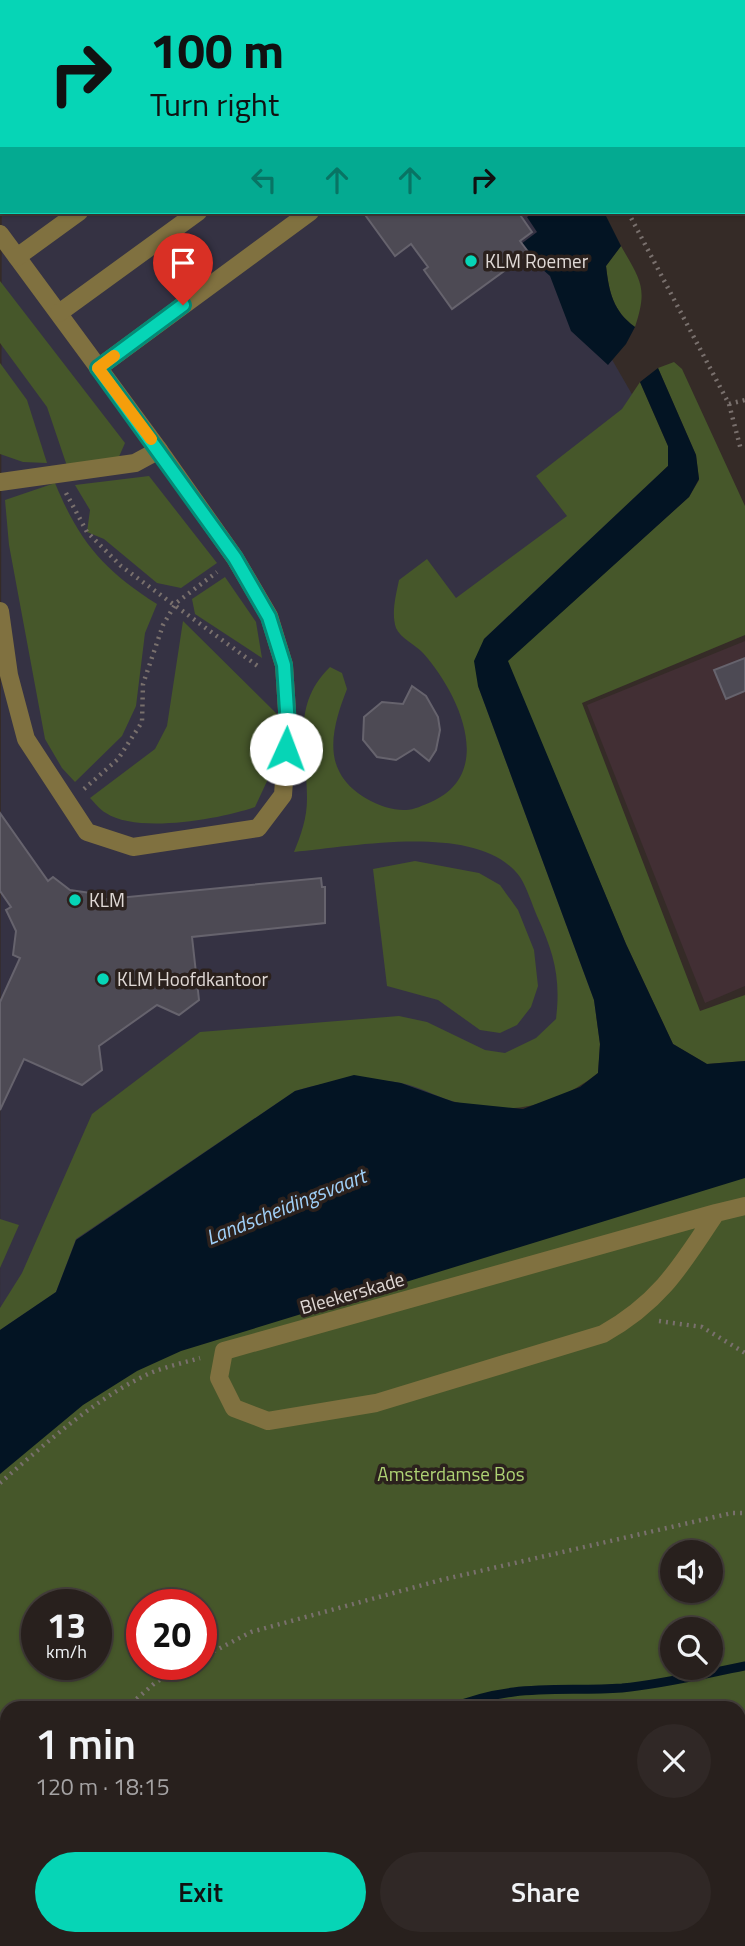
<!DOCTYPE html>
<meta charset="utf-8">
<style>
:root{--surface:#28201d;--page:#302826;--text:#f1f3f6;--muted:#a5a3a4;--line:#443e3b;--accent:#06d5b6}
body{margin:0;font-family:"Titillium Web",sans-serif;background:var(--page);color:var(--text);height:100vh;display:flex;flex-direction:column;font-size:26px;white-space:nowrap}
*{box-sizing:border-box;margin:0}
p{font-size:23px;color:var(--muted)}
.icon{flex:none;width:38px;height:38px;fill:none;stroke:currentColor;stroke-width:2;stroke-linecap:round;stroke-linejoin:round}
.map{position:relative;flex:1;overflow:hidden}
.details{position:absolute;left:0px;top:1701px;width:746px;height:245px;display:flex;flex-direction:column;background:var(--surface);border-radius:21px 21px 0 0;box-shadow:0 2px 5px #0004,0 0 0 2px var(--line)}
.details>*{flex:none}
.guide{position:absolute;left:0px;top:0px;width:746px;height:214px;box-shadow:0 2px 5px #0004,0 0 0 2px var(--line);background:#06d5b6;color:#111;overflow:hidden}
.tools{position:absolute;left:660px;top:1540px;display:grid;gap:14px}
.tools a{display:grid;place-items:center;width:63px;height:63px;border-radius:50%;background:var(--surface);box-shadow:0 2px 5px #0004,0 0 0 2px var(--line);font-size:35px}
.speed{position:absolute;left:21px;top:1589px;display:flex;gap:14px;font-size:35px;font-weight:700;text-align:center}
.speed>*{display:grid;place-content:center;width:91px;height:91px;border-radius:50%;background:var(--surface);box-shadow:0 2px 5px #0004,0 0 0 2px var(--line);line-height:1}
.speed small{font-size:18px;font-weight:400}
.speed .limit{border:10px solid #d22;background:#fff;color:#111}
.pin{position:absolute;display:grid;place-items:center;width:60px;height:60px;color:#fff;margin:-72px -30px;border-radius:50% 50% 50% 0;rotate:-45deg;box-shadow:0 0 7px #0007}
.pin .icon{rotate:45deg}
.me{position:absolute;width:77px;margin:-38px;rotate:2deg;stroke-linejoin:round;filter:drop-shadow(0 0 5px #0008)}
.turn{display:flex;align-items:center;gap:24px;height:147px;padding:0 35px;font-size:32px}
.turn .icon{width:91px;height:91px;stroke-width:2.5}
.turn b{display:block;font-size:49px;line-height:60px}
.lanes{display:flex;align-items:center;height:66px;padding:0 35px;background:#0003;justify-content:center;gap:35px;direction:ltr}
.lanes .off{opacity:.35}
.round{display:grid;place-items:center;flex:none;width:74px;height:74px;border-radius:37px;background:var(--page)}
.headline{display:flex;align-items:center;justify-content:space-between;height:119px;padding:0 35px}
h1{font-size:42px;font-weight:600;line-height:52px}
.button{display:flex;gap:14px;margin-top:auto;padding:14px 35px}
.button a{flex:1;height:80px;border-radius:42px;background:var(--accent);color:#111;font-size:28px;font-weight:600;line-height:80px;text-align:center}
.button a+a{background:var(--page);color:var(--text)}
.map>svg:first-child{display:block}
.commercial{fill:#353243}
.industrial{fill:#422f34}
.green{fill:#46572a;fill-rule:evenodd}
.water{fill:#031423}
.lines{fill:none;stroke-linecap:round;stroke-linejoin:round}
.stream{stroke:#031423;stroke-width:9}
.building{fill:#4d4a54;stroke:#66636d;stroke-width:2}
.path{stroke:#79706d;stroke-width:4.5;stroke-dasharray:2 5;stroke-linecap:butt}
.minor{stroke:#807140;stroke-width:18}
.route-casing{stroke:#048a76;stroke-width:18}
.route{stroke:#06d5b6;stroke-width:12}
.slow{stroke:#f59e0b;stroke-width:12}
.poi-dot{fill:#06d5b6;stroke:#2b211d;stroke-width:2.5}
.labels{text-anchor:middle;stroke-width:7;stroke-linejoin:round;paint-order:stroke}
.poi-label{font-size:19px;fill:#e0d9d6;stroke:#2b211d;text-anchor:start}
.street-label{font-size:19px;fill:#e0d9d6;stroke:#2b211d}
.park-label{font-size:19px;fill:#aed274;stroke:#2b211d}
.water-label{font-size:21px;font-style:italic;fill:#a0d0f8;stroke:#2b211d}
</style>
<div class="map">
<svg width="745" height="1946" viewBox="0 0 745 1946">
<rect width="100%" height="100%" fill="#352b27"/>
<path class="commercial" d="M2 17V212H527L633 396 661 476 495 643 608 1010 0 1369Z"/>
<path class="industrial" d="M745 641V986L705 1003 587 705Z"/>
<g class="green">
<path d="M621 246C641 281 648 288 635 327 613 311 609 292 606 266Z"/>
<path d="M0 281 125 443 118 459 67 466 47 407 0 343Z"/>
<path d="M674 362 682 369 745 506V635L582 703 700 1011 745 995V1061L707 1064 673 1044 626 944 507 661 689 497 699 480 696 455 658 368Z"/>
<path d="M0 363 27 400 47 463 23 462 0 454Z"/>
<path d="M640 382 668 446V466L484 639 478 686 594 1000 600 1044 598 1073C554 1108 506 1117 452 1101 435 1096 418 1086 401 1083 370 1077 324 1081 295 1091L76 1239 56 1292 0 1330V1308L22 1273 92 1114 200 1032 399 1016 427 1022 485 1050 505 1053 536 1038 556 1019C561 978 554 953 537 916 532 904 527 888 520 877 479 821 353 847 294 852 301 835 307 818 307 799 307 749 290 706 330 667L342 673 347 689C338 712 326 746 339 771 349 793 382 811 406 810 413 810 424 805 431 802 497 773 458 692 423 653 416 645 400 638 396 628 391 613 396 595 399 580L427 559 456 598 567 516 536 476 622 409Z"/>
<path d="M149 476 217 563 181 588 157 583 104 539 87 532 90 510 75 485Z"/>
<path d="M55 483C79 541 103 570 157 604L145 633 136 706 122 736 75 782 62 768 45 739 9 545 5 500Z"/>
<path d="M225 577 256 622 262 658 195 614 192 599Z"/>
<path d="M183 621 278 715 275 764 255 807C221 819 137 834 106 813 100 810 95 803 90 798L155 749 167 726Z"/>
<path d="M415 861 479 873 500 885 518 910 534 950 538 986 531 1007 517 1025 500 1033 480 1030 438 1000 387 986 373 869Z"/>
<path d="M745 1147V1946H0V1458L103 1361ZM672 1552H710V1591H672ZM37 1605H96V1664H37ZM142 1605H201V1664H142ZM672 1629H710V1668H672ZM7 1708H738V1939H7Z"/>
<path d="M0 1219 19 1225 0 1268Z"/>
</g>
<g class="water">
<path d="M534 212H604L621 246 606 266C609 292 613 311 635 327L626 344 608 365 571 331 550 276 517 247 537 232 527 217Z"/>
<path d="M658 368 696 455 699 479 689 497 508 661 626 944 673 1044 707 1064 745 1061V1178L181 1351 137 1371 83 1405 0 1474V1330L56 1292 76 1240 295 1091 354 1075 401 1083 454 1102 523 1109 580 1087 598 1073 600 1044 594 1000 478 686 474 661 484 639 668 466V446L640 382Z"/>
</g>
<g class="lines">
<g class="stream">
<path d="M452 1708C512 1683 560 1692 622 1688 664 1684 704 1674 745 1666"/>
<path d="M214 1946 218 1939"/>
</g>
</g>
<g class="building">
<path d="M338 0H414L415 2H340Z"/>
<path d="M363 212H518L532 232 520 241 529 253 452 309 424 270 428 267 411 244 395 256Z"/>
<path d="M745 658V691L726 699 714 670Z"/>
<path d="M412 686 426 696 438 717 440 730 436 750 429 761 414 749 396 760 377 757 363 740 364 717 382 702 403 704Z"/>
<path d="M0 813 48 881 53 877 70 890 98 894V900L321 878 322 887H325V923L192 937 199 1000 179 1015 157 1005 99 1046 102 1070 82 1085 24 1059 0 1110V1002L20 958 13 955 16 931 6 910 11 907 0 891Z"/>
</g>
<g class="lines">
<g class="path">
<path d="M518 0 519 2"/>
<path d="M628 212 729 404 745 400"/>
<path d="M729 404 741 450"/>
<path d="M66 493 87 532 121 566 259 667"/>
<path d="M84 789 118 759 142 722 143 684 163 625 176 603 217 572"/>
<path d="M659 1321 702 1327 745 1353"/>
<path d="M0 1483C45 1444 93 1400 148 1374 164 1367 183 1363 200 1358"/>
<path d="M201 1658 251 1632 441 1580 732 1513H745"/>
<path d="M126 1708 156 1682 189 1664"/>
<path d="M0 1825 7 1818"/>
</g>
<g class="minor">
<path d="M0 129 2 127"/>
<path d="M0 234 159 450 235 558 269 616 284 665 288 726 283 795 258 828 133 847 87 832 26 739 9 675 0 611"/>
<path d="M17 257 79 212"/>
<path d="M59 313 198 212"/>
<path d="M98 368 310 212"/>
<path d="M0 482 135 463 159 450"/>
<path d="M716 1213C681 1266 660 1302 603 1334L376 1403 268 1421 234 1408 219 1378 224 1351 716 1213 745 1206"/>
</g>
</g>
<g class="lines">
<g class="route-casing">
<path id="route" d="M183 305 98 368 235 558 269 617 284 665 288 726 286 749"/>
</g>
<use href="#route" class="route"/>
<path class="slow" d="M114 356 98 368 151 439"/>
</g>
<g class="poi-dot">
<circle cx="471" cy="261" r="7"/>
<circle cx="75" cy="900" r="7"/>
<circle cx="103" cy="979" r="7"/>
</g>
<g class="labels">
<g class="poi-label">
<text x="485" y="268">KLM Roemer</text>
<text x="89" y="907">KLM</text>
<text x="117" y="986">KLM Hoofdkantoor</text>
</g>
<g class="street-label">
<text transform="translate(352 1293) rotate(-16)" y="7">Bleekerskade</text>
</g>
<g class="park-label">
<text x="451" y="1481">Amsterdamse Bos</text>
</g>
<g class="water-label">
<text transform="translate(286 1207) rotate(-22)" y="7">Landscheidingsvaart</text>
</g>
</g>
</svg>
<div class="tools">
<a><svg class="icon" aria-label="sound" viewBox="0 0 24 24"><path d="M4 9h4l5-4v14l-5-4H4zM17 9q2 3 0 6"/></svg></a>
<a><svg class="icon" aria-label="search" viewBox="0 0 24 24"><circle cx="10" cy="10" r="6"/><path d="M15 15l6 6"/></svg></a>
</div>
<div class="speed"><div>13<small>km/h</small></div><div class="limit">20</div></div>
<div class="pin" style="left:183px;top:305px;background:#d93025"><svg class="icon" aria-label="arrive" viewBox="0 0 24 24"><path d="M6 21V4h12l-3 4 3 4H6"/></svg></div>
<svg class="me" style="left:286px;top:749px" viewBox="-20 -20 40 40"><circle r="19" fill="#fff"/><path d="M0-13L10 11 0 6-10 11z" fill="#06d5b6"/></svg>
<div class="guide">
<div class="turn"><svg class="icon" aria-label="right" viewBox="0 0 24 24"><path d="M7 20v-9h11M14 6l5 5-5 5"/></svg><div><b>100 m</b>Turn right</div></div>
<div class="lanes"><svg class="icon off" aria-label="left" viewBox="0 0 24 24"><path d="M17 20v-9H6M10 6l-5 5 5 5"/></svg><svg class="icon off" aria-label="ahead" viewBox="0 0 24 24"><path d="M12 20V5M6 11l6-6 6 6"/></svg><svg class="icon off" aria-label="ahead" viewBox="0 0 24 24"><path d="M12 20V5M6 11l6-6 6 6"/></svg><svg class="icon" aria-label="right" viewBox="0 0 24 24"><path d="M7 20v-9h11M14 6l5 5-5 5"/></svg></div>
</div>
<section class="details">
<div class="headline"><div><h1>1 min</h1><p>120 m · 18:15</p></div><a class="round"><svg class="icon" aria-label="close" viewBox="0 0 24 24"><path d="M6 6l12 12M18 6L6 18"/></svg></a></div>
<div class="button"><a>Exit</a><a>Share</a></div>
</section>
</div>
